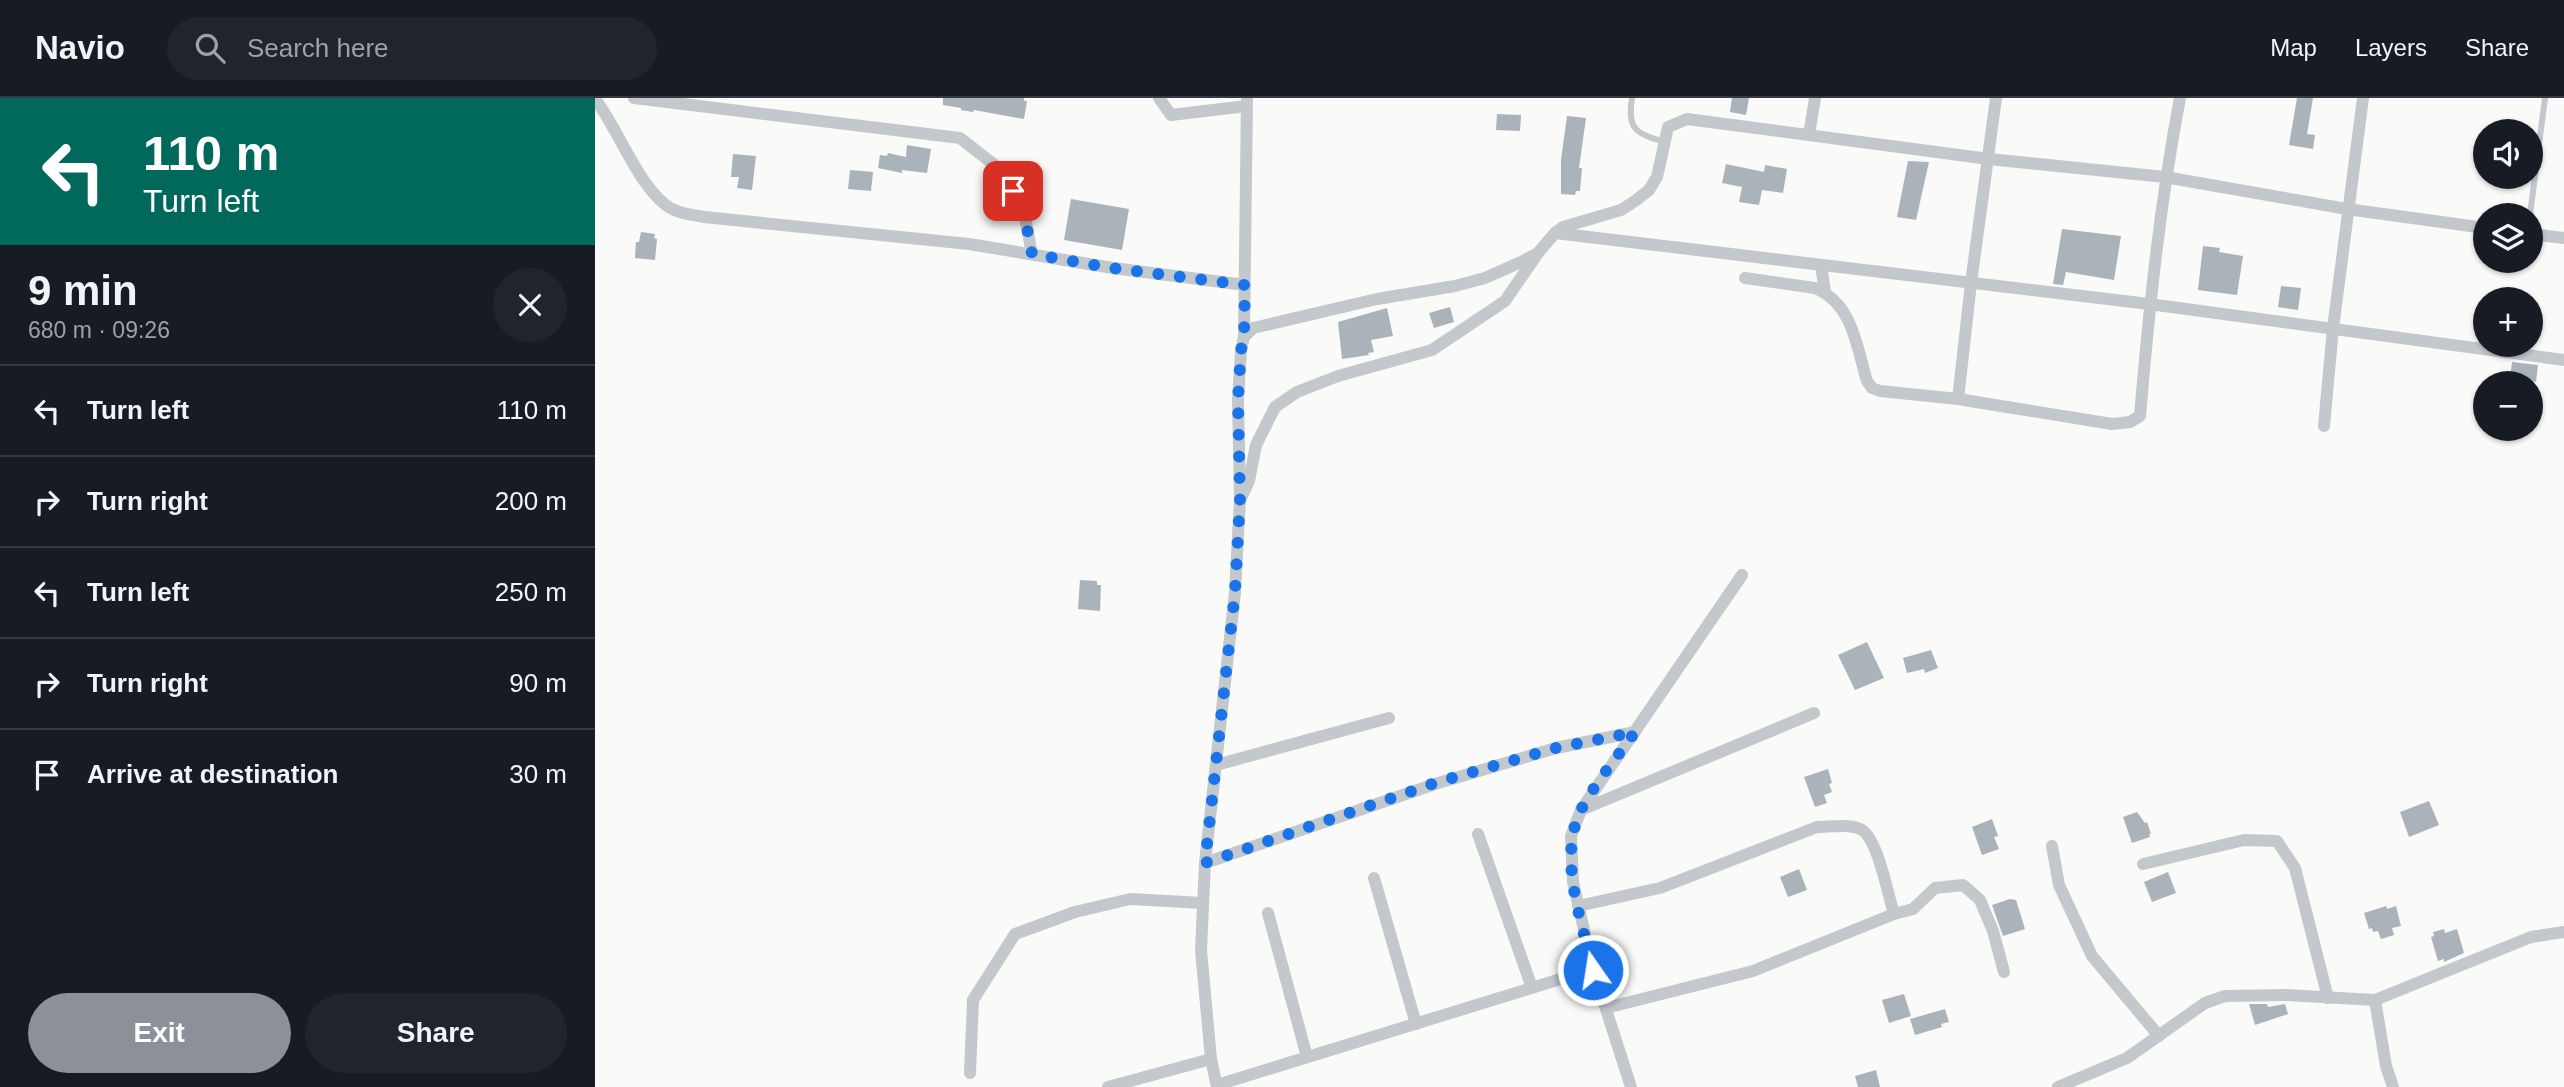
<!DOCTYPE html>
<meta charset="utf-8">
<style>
:root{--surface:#171b24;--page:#20242c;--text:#f1f3f6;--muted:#9ea1a6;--line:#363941;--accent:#8c9099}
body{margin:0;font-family:Helvetica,sans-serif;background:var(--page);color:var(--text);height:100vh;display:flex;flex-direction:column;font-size:26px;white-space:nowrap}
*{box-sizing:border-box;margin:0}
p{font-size:23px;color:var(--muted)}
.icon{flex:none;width:38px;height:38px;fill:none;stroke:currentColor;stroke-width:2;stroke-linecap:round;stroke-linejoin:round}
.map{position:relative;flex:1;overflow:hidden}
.sheet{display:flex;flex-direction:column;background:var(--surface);width:595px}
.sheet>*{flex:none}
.guide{background:#00695c;color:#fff;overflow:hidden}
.tools{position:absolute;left:1878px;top:21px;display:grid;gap:14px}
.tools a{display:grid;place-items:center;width:70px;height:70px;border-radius:50%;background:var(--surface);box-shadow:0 2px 5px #0004;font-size:35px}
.pin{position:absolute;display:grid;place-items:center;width:60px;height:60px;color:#fff;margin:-30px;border-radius:14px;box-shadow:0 4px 10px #0006}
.me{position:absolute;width:77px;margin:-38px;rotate:347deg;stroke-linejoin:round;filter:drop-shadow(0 0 5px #0008)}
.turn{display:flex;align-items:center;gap:24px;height:147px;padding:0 28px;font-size:32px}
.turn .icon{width:91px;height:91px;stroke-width:2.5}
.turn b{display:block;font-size:49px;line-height:60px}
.round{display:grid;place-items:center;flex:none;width:74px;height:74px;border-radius:37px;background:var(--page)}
.overview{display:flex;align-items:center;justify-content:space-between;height:119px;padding:0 28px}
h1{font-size:42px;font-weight:700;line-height:52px}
.action{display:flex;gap:14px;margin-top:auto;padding:14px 28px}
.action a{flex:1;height:80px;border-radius:42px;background:var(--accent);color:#fff;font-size:28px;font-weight:700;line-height:80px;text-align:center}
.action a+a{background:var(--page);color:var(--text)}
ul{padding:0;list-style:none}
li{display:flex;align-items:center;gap:21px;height:91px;padding:0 28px;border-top:2px solid var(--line)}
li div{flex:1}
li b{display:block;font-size:26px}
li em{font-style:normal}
header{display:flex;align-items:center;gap:42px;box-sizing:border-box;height:98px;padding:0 35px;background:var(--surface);border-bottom:2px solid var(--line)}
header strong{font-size:33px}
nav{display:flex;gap:38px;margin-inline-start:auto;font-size:24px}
.search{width:490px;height:63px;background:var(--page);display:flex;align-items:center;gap:18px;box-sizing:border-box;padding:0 24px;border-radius:38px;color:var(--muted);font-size:26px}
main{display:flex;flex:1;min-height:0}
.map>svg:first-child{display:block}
.building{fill:#aab3b9}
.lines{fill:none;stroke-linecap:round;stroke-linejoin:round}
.lane{stroke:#c3c8cc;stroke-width:6}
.street{stroke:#c3c8cc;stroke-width:12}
.route{stroke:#1a73e8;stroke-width:12;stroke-dasharray:0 21.6}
</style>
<header>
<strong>Navio</strong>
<div class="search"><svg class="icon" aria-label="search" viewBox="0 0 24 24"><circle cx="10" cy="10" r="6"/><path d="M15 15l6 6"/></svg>Search here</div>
<nav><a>Map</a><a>Layers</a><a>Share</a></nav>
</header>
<main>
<section class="sheet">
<div class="guide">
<div class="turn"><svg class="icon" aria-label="left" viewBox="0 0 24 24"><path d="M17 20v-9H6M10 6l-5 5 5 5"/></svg><div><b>110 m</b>Turn left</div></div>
</div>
<div class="overview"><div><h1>9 min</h1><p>680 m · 09:26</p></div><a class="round"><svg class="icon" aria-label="close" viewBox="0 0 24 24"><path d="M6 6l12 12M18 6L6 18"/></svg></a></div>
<ul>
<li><svg class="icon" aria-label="left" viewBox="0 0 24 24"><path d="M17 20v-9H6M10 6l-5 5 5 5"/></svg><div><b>Turn left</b></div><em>110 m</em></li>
<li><svg class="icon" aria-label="right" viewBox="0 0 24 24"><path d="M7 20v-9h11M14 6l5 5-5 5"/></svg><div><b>Turn right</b></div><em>200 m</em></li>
<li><svg class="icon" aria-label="left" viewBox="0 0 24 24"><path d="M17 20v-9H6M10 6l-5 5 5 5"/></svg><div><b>Turn left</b></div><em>250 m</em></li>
<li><svg class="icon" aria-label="right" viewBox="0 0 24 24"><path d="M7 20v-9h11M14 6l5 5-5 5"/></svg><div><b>Turn right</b></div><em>90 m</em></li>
<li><svg class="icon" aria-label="arrive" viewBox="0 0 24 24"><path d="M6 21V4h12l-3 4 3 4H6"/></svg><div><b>Arrive at destination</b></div><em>30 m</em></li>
</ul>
<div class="action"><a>Exit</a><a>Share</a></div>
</section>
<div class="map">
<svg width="1969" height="989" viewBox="0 0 1969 989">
<rect width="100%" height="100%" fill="#fafaf8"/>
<g class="building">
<path d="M348 0H429V3H432L429 21 379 12 378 14 366 12V10L348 7Z"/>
<path d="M1137 0H1154L1151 17 1135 14Z"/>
<path d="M1702 0H1718L1712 36 1720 37 1718 51 1694 47Z"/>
<path d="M902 16 926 17 925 33 901 32Z"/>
<path d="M972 18 991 20 984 70H987L985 93H981L980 97 966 96V62Z"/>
<path d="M312 47 336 51 332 75 307 72V75L283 70 285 57 292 58 293 55 311 59Z"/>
<path d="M138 56 161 58 157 92 142 90 144 79H136Z"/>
<path d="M1313 63 1334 64 1321 122 1302 119Z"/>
<path d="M1131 66 1169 74 1170 67 1192 71 1188 95 1167 92 1164 107 1144 104 1147 89 1127 85Z"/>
<path d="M255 72 278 74 276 93 253 91Z"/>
<path d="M476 101 534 111 527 152 469 142Z"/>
<path d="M1467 131 1526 138 1519 182 1471 174 1468 187 1458 186Z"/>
<path d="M46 134 60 136 59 140 62 141 60 162 40 160 41 144H44Z"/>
<path d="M1608 148 1625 150 1624 154 1648 158 1642 197 1603 192Z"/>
<path d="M1686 188 1706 190 1703 212 1683 209Z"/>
<path d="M855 209 859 224 839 230 834 215Z"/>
<path d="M792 210 798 238 776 242 779 254 773 255 774 257 747 261 743 224Z"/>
<path d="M1917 264 1943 267 1941 284 1927 279 1915 280Z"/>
<path d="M485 482 502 483V487H506L505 513 483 511Z"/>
<path d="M1272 544 1289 580 1260 592 1243 557Z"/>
<path d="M1336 552 1343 570 1330 575 1329 571 1312 575 1308 560Z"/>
<path d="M1233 671 1237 685 1234 686 1237 694 1229 697 1232 705 1220 709 1209 679Z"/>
<path d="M1834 703 1844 727 1814 739 1805 714Z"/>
<path d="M1542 714 1550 725 1552 724 1556 736H1554L1555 739 1537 745 1528 719Z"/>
<path d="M1397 721 1403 738 1399 739 1404 751 1387 757 1377 729Z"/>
<path d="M1204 771 1212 792 1193 799 1185 779Z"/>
<path d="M1573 774 1581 795 1557 804 1549 784Z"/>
<path d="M1415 801 1421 802 1430 831 1408 838 1397 807Z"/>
<path d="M1791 808 1792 811 1801 808 1806 828 1797 830 1799 837 1786 841 1783 833 1778 834 1777 830 1774 831 1769 815Z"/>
<path d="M1849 831 1850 835 1862 831 1869 855 1849 864V861L1843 863 1836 839 1839 838 1838 834Z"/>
<path d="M1309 896 1316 918 1294 925 1287 902Z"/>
<path d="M1654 906H1672L1673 909 1690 906 1693 916 1660 927Z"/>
<path d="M1350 911 1354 924 1346 926 1347 929 1320 937 1315 921Z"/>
<path d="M1281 972 1285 989H1263L1260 978Z"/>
</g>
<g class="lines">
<g class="lane">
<path d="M1037 0C1032 32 1041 35 1069 44"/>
<path d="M1935 117 1950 0"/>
</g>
<g class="street">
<path d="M39 0 365 40 406 72 429 114 437 156"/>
<path d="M564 0 576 17 652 8"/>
<path d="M0 1C23 30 46 95 77 111 86 116 99 117 109 119L374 146 518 170 650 187"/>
<path d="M1214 37 1220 0"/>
<path d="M960 135 1554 206 1969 262"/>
<path d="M1936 136 1969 140"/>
<path d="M1226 167 1230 194"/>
<path d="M1150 180 1220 190C1258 206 1261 247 1272 283L1277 290 1285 293 1363 301 1517 326 1535 324 1545 318C1554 211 1565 105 1585 0"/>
<path d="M649 239 652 0"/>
<path d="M1363 301 1376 185 1401 0"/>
<path d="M1729 328 1738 230 1768 0"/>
<path d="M647 398 654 383 661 347 680 309 702 294 743 278 837 252 910 203 941 158"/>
<path d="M621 667 794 620"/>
<path d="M986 712 1219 615"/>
<path d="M883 736 937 890"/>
<path d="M1457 748 1464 787 1497 858 1564 938"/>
<path d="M610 765 840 686 961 650 1040 634"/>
<path d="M1548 766 1649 742 1682 743 1700 770 1733 900"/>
<path d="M779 780 821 926"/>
<path d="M983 808 1065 790 1222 729C1235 729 1255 725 1267 732 1283 742 1293 797 1299 816"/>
<path d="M673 815 712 959"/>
<path d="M1780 902 1791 968 1798 989"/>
<path d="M1011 910 1158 873 1299 816 1318 811 1340 790 1368 787 1385 802 1398 833 1409 874"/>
<path d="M375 975 378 902 420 836 480 814 535 801 608 805"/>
<path d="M622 987 998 871"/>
<path d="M513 989 616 961"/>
<path d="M622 989 616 961 606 852 610 765 640 494 645 401 643 302 646 252 649 239 658 230 782 201 860 188 890 180 926 164 943 155 960 135 968 129 1026 112 1040 103 1054 92 1062 79 1073 29 1092 21 1394 61 1570 79 1752 111 1890 130"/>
<path d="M1036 989 998 871 978 784 976 738 986 712 1147 477"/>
<path d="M1463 989 1532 960 1610 905 1630 898 1691 897 1780 902 1936 839 1969 834"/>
</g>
</g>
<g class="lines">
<path class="route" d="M418 93 429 114 437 156 517 170 650 187 649 239 646 252 643 302 645 401 640 494 610 765 840 685 961 650 1040 634C1024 657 996 690 985 714 963 762 987 823 998 872"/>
</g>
</svg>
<div class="tools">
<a><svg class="icon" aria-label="sound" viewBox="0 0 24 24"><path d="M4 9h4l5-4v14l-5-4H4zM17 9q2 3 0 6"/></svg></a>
<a><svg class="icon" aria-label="layers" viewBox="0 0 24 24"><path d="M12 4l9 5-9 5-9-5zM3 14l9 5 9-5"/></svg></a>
<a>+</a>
<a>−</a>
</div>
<div class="pin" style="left:418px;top:93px;background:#d93025"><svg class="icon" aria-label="arrive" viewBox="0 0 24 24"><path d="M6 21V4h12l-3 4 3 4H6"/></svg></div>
<svg class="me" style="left:998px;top:872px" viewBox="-20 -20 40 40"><circle r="17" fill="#1a73e8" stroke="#fff" stroke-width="3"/><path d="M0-11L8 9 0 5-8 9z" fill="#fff"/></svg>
</div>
</main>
